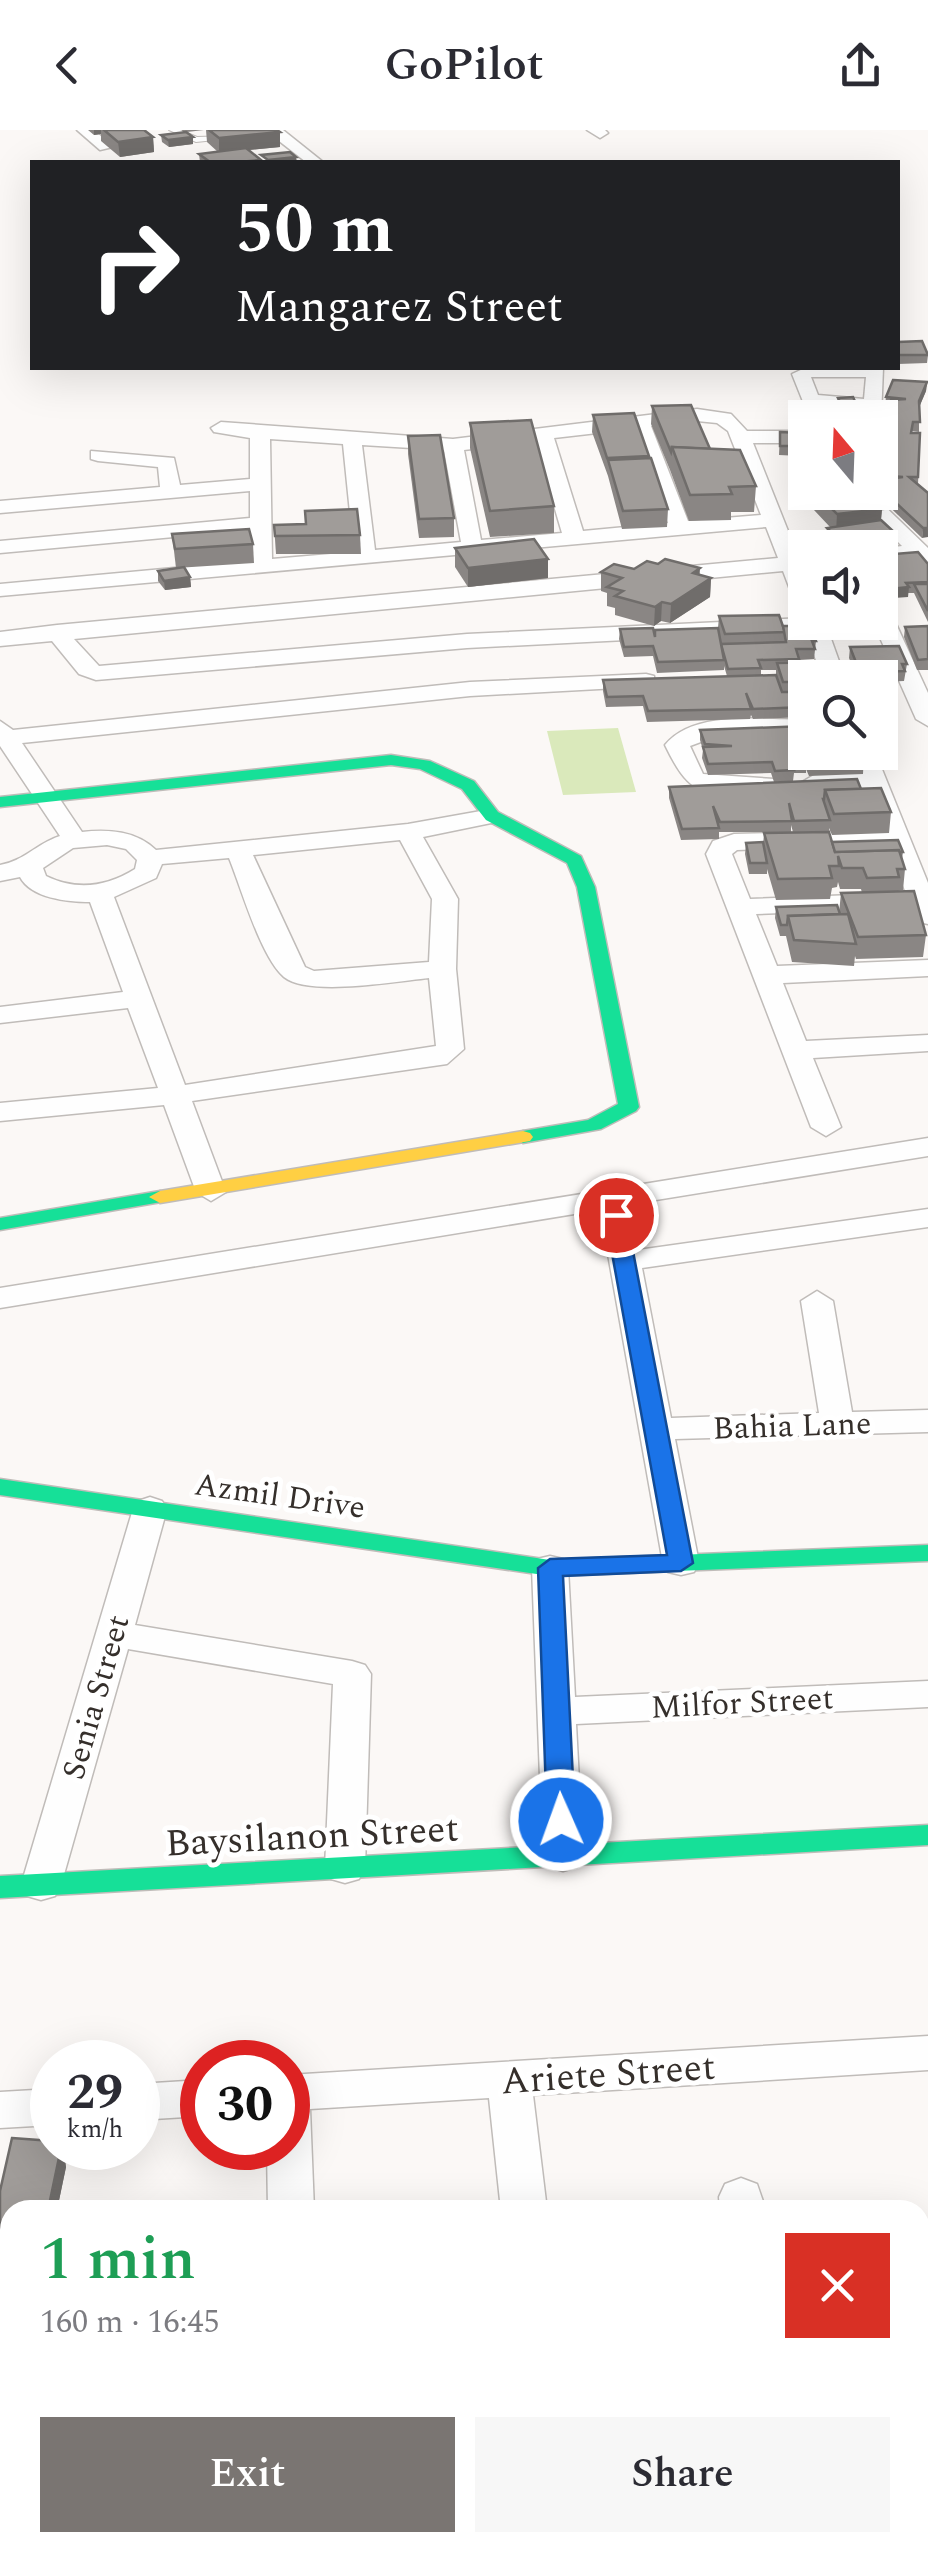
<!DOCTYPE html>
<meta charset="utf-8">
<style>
:root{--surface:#fff;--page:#f7f7f7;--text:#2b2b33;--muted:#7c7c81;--accent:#7a7572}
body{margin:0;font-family:Spectral,serif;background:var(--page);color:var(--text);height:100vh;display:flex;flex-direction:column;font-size:38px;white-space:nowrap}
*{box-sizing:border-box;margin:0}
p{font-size:32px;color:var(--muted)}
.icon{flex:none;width:55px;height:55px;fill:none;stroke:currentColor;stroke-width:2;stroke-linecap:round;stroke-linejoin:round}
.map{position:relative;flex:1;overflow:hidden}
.panel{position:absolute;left:0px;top:2070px;width:930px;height:352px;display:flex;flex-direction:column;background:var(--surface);border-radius:30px 30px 0 0;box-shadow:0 10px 40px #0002}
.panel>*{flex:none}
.hud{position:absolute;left:30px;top:30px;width:870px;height:210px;border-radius:0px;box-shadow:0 10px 40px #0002;background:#202124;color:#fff;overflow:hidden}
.needle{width:65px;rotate:341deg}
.tools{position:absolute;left:788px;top:270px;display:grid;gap:20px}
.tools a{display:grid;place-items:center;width:110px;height:110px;border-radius:0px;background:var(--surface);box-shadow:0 10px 40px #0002;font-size:50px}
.speed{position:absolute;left:30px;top:1910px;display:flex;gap:20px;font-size:50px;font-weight:700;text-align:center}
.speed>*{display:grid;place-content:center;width:130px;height:130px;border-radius:50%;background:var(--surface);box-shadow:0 10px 40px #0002;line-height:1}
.speed small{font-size:25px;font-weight:400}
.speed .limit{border:15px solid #d22;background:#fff;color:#111}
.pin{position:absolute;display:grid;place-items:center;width:85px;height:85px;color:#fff;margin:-42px;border:5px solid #fff;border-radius:50%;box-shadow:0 2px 10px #0007}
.me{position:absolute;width:110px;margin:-55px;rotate:358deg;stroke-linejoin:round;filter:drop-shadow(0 0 8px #0008)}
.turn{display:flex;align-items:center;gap:35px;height:210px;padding:0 40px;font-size:45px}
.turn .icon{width:130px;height:130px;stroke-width:2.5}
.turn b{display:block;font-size:70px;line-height:85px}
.round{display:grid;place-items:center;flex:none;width:105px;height:105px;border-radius:0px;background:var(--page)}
.headline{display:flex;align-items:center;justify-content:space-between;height:170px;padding:0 40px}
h1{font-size:60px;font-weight:600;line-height:75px;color:#1e9e55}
.primary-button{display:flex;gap:20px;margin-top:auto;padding:20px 40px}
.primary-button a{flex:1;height:115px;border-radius:0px;background:var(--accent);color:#fff;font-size:40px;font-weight:600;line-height:115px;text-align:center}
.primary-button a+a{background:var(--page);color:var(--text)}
header{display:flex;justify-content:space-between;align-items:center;height:130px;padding:0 40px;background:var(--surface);font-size:45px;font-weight:600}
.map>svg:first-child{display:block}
.green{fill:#dae9bb}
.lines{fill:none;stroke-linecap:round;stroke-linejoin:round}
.lane-casing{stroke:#c0bcb9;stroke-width:2}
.street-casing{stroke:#c0bcb9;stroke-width:3}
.fast-casing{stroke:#c0bcb9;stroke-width:3}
.slow-casing{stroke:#c0bcb9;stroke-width:3}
.lane{fill:#fefefe;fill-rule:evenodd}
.street{fill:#fefefe;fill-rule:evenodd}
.fast{fill:#16e098;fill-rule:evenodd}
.slow{fill:#ffcf43;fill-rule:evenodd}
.wall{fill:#8a8684;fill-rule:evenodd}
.shaded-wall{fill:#706d6b}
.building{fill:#a09c99;stroke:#706d6b;stroke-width:2.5}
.route{fill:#1a73e8;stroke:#114b97;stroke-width:2.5}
.labels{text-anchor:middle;stroke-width:10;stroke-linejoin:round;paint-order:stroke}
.street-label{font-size:32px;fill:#352f2b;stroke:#fff}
.near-street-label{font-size:38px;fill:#352f2b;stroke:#fff}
</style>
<header><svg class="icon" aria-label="back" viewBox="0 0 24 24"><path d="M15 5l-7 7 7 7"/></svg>GoPilot<svg class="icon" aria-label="share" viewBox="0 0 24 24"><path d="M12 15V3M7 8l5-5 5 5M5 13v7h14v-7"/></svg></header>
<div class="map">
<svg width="928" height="2422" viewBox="0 0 928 2422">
<rect width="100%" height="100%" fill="#fbf8f6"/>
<path class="green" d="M618 598 636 662 563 665 547 601Z"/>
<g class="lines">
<g class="lane-casing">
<path id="lane" d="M169 0H180L197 7 230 6 234 8 196 12Z"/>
</g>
<g class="street-casing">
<g id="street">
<path d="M77 0H94L113 17 100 20Z"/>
<path d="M265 0H283L323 32H306Z"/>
<path d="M587 0H605L608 3 600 8Z"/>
<path d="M805 238H883L881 288H861L862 280 804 274 792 244ZM811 247H866L864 269 818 265Z"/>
<path d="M697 279 731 284 747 301H805V313H753L798 426H805V477L794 470 783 441 74 509 99 536 467 504 805 488V492H825L845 548H822L806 501 467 518 96 550 79 544 52 511 0 516V502L57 495 778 428 766 397 0 466V454L250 431V400L0 423V411L250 388V361L0 383V371L160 357 158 337 98 331 91 329V321L174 328 180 355 250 349V308L214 302 211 298 221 292 453 309ZM697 291 717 293 728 301 761 385 688 391 651 296ZM632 299 668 393 583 401 554 308ZM270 309 343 314 354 422 272 429ZM535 311 562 403 481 410 464 320ZM362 315 444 320 461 412 375 420Z"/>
<path d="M848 362H870L928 418V436L914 428 880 431V419L902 416Z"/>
<path d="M880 476 891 483 928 563V596L916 589 873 492H880Z"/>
<path d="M646 544 654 546V556L470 566 22 613 82 702C109 699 136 701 156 720L408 694 492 679 504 686 501 691 423 707 458 769 456 839 464 919 447 934 192 971 226 1062 211 1071 196 1062 164 975 0 991V973L158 958 128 878 0 893V877L123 862 90 772C67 772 31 768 20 747L0 751V735C24 731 36 714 60 706L0 616V591L13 600 470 552ZM400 710 432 769 429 832 314 841 305 837 253 725ZM107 715 126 719 137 730 135 739C106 757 77 761 46 746L43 738 73 718ZM229 728C241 757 261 828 284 847 309 867 397 851 429 848L436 916 185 955 114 767 156 748 162 734Z"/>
<path d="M805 590V604L717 606 690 616 703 644 774 649 777 654 774 659 765 661C704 660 694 675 665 615 694 579 764 590 805 590Z"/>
<path d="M851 622H875L928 753V794L919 792 912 778 756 784 777 836 928 830V846L783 853 806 911 928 905V921L813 928 841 997 826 1006 811 997 706 724 713 711 734 704 881 700 865 658 814 659 802 652 814 645 859 643ZM887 715 906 763 750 769 732 724 737 720Z"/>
<path d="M928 1008V1026L619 1076 631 1085 638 1120 928 1079V1097L642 1138 671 1288 819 1283 801 1171 817 1161 833 1171 852 1282 928 1280V1302L675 1309 699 1433 694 1442 681 1445 668 1442 663 1433 601 1085 605 1079 0 1178V1158Z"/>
<path d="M150 1367 162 1371 167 1379 135 1495 352 1531 365 1535 371 1544 365 1738 359 1749 345 1753 331 1749 325 1738 333 1554 128 1519 61 1755 55 1766 41 1770 27 1766 21 1755 133 1379 138 1371Z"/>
<path d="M550 1426 563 1429 568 1438 575 1567 928 1551V1577L576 1594 583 1726 577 1737 563 1741 549 1737 543 1726 532 1438 537 1429Z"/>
<path d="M928 1906V1940L533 1965 547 2080H501L489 1968 310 1979 314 2080H268L267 2018H288V1945Z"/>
<path d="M202 1950V1986L138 1990V1954Z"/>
<path d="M52 1959V1995L0 1998V1962Z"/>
<path d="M741 2048 757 2054 766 2080H720L719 2067 725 2054Z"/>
<path d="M928 2237V2281L920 2284V2240Z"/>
<path d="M58 2412H118L114 2422H54Z"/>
<path d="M566 2412H631L627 2422H562Z"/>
</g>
</g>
<g class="fast-casing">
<g id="fast">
<path d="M391 625 430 631 474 651 498 682 581 726 595 757 639 977 636 981 601 999 523 1013 513 1007 523 1001 588 990 618 974 577 757 567 733 486 690 462 659 420 639 391 635 0 677V667Z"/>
<path d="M160 1061 167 1063 171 1067 167 1071 0 1100V1088Z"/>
<path d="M0 1349 550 1430 928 1415V1431L550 1446 0 1365Z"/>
<path d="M928 1695V1715L0 1768V1746Z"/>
</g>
</g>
<g class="slow-casing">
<path id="slow" d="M523 1001 530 1003 533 1007 530 1011 160 1073 149 1067 160 1061Z"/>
</g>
<use href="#lane" class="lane"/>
<use href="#street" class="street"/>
<use href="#fast" class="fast"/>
<use href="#slow" class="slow"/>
</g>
<g class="wall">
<path d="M88 0H144L153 7 154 22 120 27 101 11V4L94 5Z"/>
<path d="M182 0H204L187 2 193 14 169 17 162 12 161 5 183 2Z"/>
<path d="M206 0H277L280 2V17L249 20 261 30V32H200L199 24 218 22 207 12Z"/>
<path d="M898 212 928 225 927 233 898 234Z"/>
<path d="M927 252 926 261 919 277V302L912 301V303H920L918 354 928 363 922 408 874 362H880V333L890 277 885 276 886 267Z"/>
<path d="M838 268 859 280 858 288H805V301L802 294 803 285H817L815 281V272H837Z"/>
<path d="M652 276 710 319 756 356 754 382H731V390L689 391 670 340 651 294Z"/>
<path d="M593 285 649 326 668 379 667 397 622 399 608 346 592 302Z"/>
<path d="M470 293 554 376V403L490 407 470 318Z"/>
<path d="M780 302 801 303 800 324 805 302V340L798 339 800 326 779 325Z"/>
<path d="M408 306 454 388V407L419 408 408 324Z"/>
<path d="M815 362 882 379 881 390 893 412 836 418 826 407 827 398 830 397 814 380Z"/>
<path d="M274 395 360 405 361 424H276Z"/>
<path d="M172 404 253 414 254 433 176 438Z"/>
<path d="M455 418 548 429V448L468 457 455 437Z"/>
<path d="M882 425 928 434V492L914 463H908V467L881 430Z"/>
<path d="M634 439 700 445 711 448 710 467 670 493 661 491 654 496 615 485V478L607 476V463L601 461V442Z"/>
<path d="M158 441 190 447 191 457 165 460 158 451Z"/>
<path d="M719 486 783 496 816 511 814 529 799 530 798 533 805 548V587L753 589 751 585 750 589 647 592 643 576 606 577 603 561V550L727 546 724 536V540L657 543 653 526 624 527 619 509 620 499 655 507 718 498ZM761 540H776V546L761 545Z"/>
<path d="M928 496V540H917L904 507 905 497Z"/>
<path d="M850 517 907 534 904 551 880 552V548L856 546 849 528Z"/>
<path d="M805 596V622H864L863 644 809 646 806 639V643H794L793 651 774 652 771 643 708 645 702 628 703 620 700 610V600Z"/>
<path d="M669 657 861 659 891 682 889 703 832 705 829 698V701L793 702 791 695V702H719V709L681 710 669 668Z"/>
<path d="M764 703 903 722 902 729 905 739 903 760 898 761 926 805 923 827 856 829 855 826 854 836 792 832 786 806H780L775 788 776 777 839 783 841 763H862L861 759H840L838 752 837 757 832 758 830 769 776 770 767 739V744H749L745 724 746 713 763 716Z"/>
<path d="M52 2018H63L66 2037 57 2080H10V2182L0 2181V2061Z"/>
</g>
<g class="shaded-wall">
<path d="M94 0H101V4L94 5Z"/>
<path d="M280 2V17L219 23V8Z"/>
<path d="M153 7 154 22 120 27 118 12Z"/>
<path d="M193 7V14L169 17 168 10Z"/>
<path d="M296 27 297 32H268V30Z"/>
<path d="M927 252 926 261 918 280 919 271Z"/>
<path d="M882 379 880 398 836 403 837 384Z"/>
<path d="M923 398H928V407L922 408Z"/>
<path d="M894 402 893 412 836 418 837 408Z"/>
<path d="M548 429V448L468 457V438Z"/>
<path d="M700 438 699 455 711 448 710 467 670 493 671 474 693 443Z"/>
<path d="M190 447 191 457 165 460 164 451Z"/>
<path d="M909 457 908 467 880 469V460Z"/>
<path d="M662 472 661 491 654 496 655 477Z"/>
<path d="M61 2018H63L66 2037 57 2080H48Z"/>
</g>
<g class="building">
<path d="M104 0H144L153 7 118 12Z"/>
<path d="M209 0H277L280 2 219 8Z"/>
<path d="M186 2 193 7 168 10 161 5Z"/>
<path d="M246 18 261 30 238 32H210L199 24Z"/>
<path d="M290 22 296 27 268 30 261 25Z"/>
<path d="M922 211 928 225H898V212Z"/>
<path d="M893 250 927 252 919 271 920 292H913L911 303H920L918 347H909L928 363V398H923L880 358V350L903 347 880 345V333L891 270 906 269 886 267Z"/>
<path d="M853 267 859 280H850L853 288H805V290L803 285H824L815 272H840L838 268Z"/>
<path d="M691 275 710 319 672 317 671 322 652 276Z"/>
<path d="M634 283 649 326 607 328 593 285Z"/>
<path d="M531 290 554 376 490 381 470 293Z"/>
<path d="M780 302 801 303V316H780Z"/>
<path d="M804 302 805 330H799Z"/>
<path d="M440 305 454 388 419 389 408 306Z"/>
<path d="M672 317 740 320 756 356 729 357 732 364 690 365Z"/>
<path d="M651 328 668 379 623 381 608 330Z"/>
<path d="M815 362H865L882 379 837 384Z"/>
<path d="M357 379 360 405 275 406 274 395 306 394 305 381Z"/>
<path d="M881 390 894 402 837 408 827 398Z"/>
<path d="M249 399 253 414 175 419 172 404Z"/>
<path d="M534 409 548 429 468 438 455 418Z"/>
<path d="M918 422 928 434V452L906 453 909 457 880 460V430L885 429 882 425Z"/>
<path d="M665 429 700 438 693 443 711 448 671 474 662 472 655 477 615 466 623 461 607 457 622 448 601 442 614 434 634 439 647 431 658 434Z"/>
<path d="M184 437 190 447 164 451 158 441Z"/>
<path d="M914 454H928V481Z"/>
<path d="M779 485 785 502 725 504 719 486Z"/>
<path d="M783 496H810L816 511H812L815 519H796L799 529 758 530 761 538 728 539 721 514 786 512Z"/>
<path d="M928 496V529L918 530 905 497Z"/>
<path d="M653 498 655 507V500L718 498 724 530 658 532 653 516 624 517 620 499Z"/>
<path d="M899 516 907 534H902L905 541 872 542 868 535H857L850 517Z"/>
<path d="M830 532 836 548H805V552H783L777 533Z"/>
<path d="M776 545 782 562H805V577L753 579 746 563 751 579 648 581 643 566 607 567 603 550Z"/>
<path d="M805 596V606H803L802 612 807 632 791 633 794 640 775 641 772 632 708 634 703 617 732 616 705 614 700 600Z"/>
<path d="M809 622H864L865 624 810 625Z"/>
<path d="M857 649 861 659 825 660 824 669H823L830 690 794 691 789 673 792 691 720 692 713 676 719 698 682 699 669 657Z"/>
<path d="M881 658 891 682 834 684 825 660Z"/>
<path d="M829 702 835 722 899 720 905 739H897L899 747 867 748 863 738H842L838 726 839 736H829L832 748 778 749 764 703Z"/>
<path d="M898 710 903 722H900L899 720 835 722 832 712Z"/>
<path d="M763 712 767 733H750L746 713Z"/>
<path d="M914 761 926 805 858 807 841 763Z"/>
<path d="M837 775 840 784 788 786 787 795H781L776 777Z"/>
<path d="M848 784 856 814 794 810 788 786Z"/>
<path d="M12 2008 52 2011V2018H61L48 2080H10V2157L0 2156V2061Z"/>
</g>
<path class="route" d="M616 1078 626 1085 693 1433 681 1441 563 1446 575 1690 561 1700 547 1690 538 1438 550 1429 667 1425 605 1085Z"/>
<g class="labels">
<g class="street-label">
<text transform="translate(792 1295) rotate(-2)" y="11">Bahia Lane</text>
<text transform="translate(280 1365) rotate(8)" y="11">Azmil Drive</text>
<text transform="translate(95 1567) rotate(-74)" y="11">Senia Street</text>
<text transform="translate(742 1572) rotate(-3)" y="11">Milfor Street</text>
</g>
<g class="near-street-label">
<text transform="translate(312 1705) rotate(-3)" y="13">Baysilanon Street</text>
<text transform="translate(608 1943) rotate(-4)" y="13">Ariete Street</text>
</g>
</g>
</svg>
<div class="tools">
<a><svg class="needle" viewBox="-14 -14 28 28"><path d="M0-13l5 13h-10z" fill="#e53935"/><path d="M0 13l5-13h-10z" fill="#7c7c81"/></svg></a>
<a><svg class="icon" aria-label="sound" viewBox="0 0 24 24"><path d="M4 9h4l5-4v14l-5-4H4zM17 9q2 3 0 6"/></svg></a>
<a><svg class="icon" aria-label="search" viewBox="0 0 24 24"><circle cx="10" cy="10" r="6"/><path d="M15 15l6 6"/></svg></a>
</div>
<div class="speed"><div>29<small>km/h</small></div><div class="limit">30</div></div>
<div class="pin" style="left:616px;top:1085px;background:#d93025"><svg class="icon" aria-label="arrive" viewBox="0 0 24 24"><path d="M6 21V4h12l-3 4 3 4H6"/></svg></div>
<svg class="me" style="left:561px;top:1690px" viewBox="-20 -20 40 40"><circle r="17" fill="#1a73e8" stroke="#fff" stroke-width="3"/><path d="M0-11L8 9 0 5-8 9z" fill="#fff"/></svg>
<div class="hud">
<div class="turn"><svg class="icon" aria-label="right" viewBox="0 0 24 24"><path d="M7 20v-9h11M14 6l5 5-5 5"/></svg><div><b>50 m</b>Mangarez Street</div></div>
</div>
<section class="panel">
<div class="headline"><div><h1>1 min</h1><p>160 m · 16:45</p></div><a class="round" style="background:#d93025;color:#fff"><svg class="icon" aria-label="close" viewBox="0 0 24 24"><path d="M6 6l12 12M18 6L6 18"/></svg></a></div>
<div class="primary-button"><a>Exit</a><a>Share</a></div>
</section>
</div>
